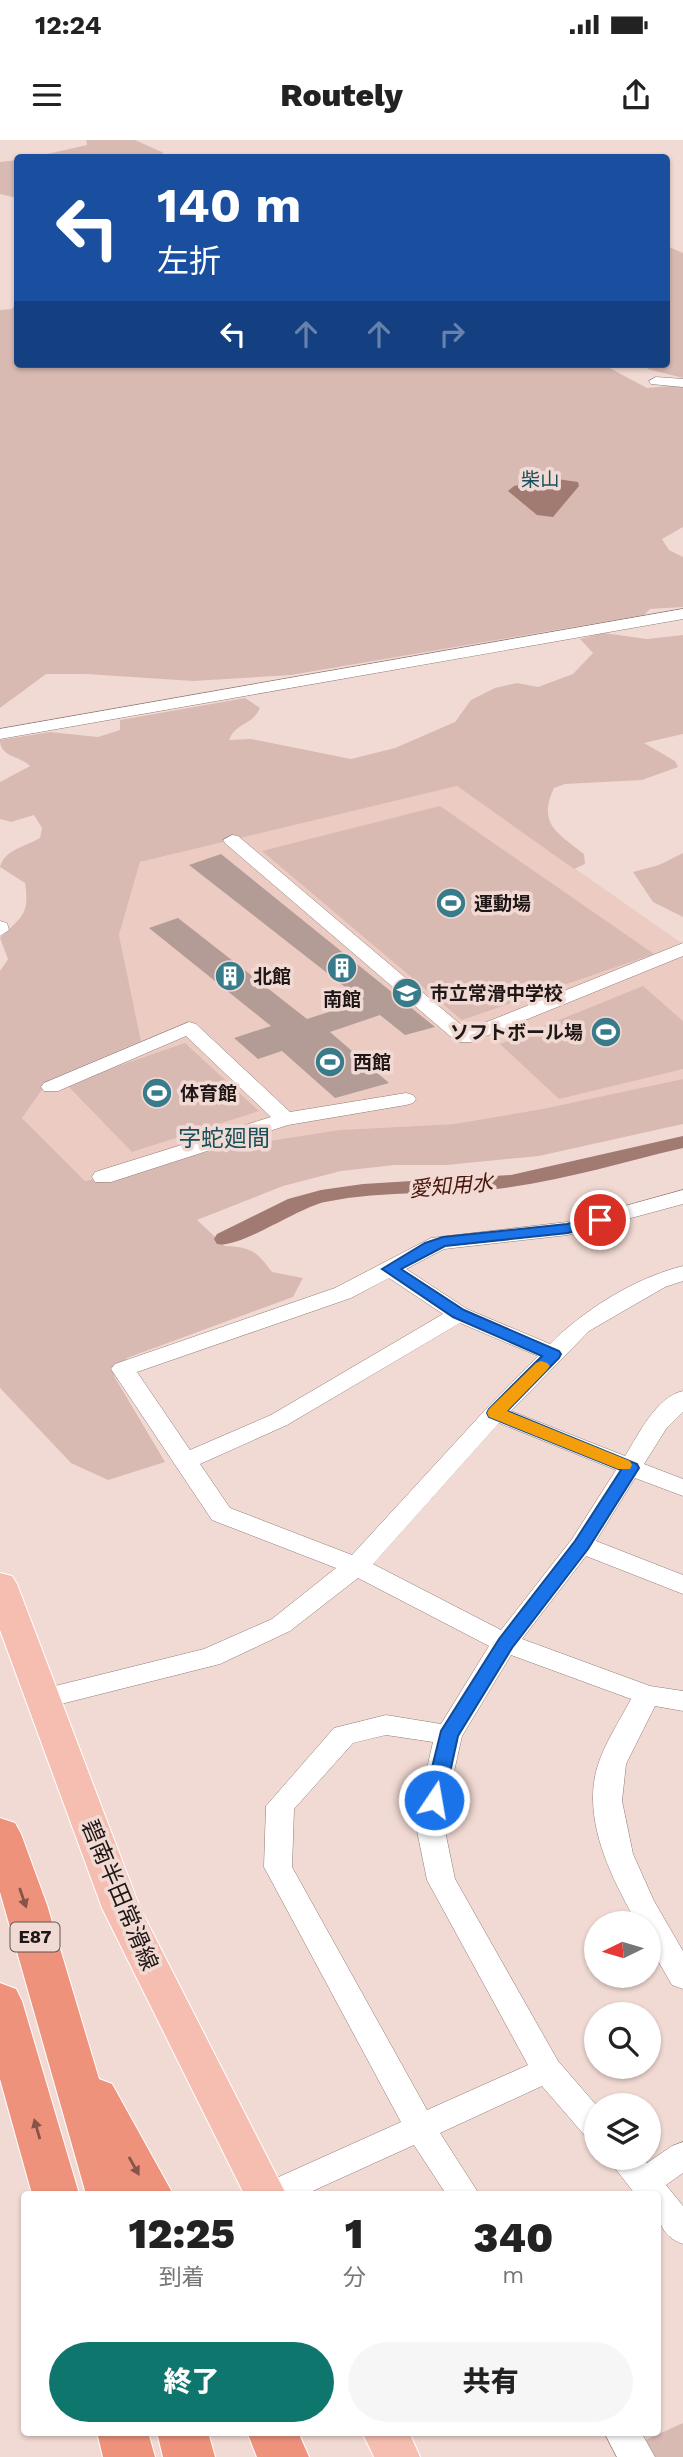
<!DOCTYPE html>
<html lang="ja">
<meta charset="utf-8">
<style>
:root{--surface:#fff;--page:#f6f6f6;--text:#222;--muted:#767676;--accent:#0f766e}
body{margin:0;font-family:"Work Sans","Noto Sans JP",sans-serif;background:var(--page);color:var(--text);height:100vh;display:flex;flex-direction:column;font-size:26px;white-space:nowrap}
*{box-sizing:border-box;margin:0}
p{font-size:23px;color:var(--muted)}
.icon{flex:none;width:38px;height:38px;fill:none;stroke:currentColor;stroke-width:2;stroke-linecap:round;stroke-linejoin:round}
.map{position:relative;flex:1;overflow:hidden}
.drawer{position:absolute;left:21px;top:2051px;width:640px;height:245px;display:flex;flex-direction:column;background:var(--surface);border-radius:7px;box-shadow:0 2px 5px #0004}
.drawer>*{flex:none}
.banner{position:absolute;left:14px;top:14px;width:656px;height:214px;border-radius:7px;box-shadow:0 2px 5px #0004;background:#1a4fa0;color:#fff;overflow:hidden}
.needle{width:46px;rotate:265deg}
.tools{position:absolute;left:584px;top:1771px;display:grid;gap:14px}
.tools a{display:grid;place-items:center;width:77px;height:77px;border-radius:50%;background:var(--surface);box-shadow:0 2px 5px #0004;font-size:35px}
.pin{position:absolute;display:grid;place-items:center;width:60px;height:60px;color:#fff;margin:-30px;border:4px solid #fff;border-radius:50%;box-shadow:0 2px 7px #0007}
.me{position:absolute;width:77px;margin:-38px;rotate:12deg;stroke-linejoin:round;filter:drop-shadow(0 0 5px #0008)}
.turn{display:flex;align-items:center;gap:24px;height:147px;padding:0 28px;font-size:32px}
.turn .icon{width:91px;height:91px;stroke-width:2.5}
.turn b{display:block;font-size:49px;line-height:60px}
.lanes{display:flex;align-items:center;height:66px;padding:0 28px;background:#0003;justify-content:center;gap:35px;direction:ltr}
.lanes .off{opacity:.35}
.eta{display:flex;justify-content:space-evenly;align-items:center;height:119px;text-align:center}
.eta b{font-size:42px;font-weight:800;line-height:49px}
.action{display:flex;gap:14px;margin-top:auto;padding:14px 28px}
.action a{flex:1;height:80px;border-radius:42px;background:var(--accent);color:#fff;font-size:28px;font-weight:800;line-height:80px;text-align:center}
.action a+a{background:var(--page);color:var(--text)}
.status{display:flex;justify-content:space-between;align-items:center;height:49px;padding:0 35px;background:var(--surface);direction:ltr}
.status svg{height:19px;fill:currentColor}
header{display:flex;justify-content:space-between;align-items:center;height:91px;padding:0 28px;background:var(--surface);font-size:32px;font-weight:800}
.map>svg:first-child{display:block}
.built{fill:#eccbc3}
.green{fill:#d9bab3}
.water{fill:#a17a71}
.lines{fill:none;stroke-linecap:round;stroke-linejoin:round}
.canal{fill:#a17a71;fill-rule:evenodd}
.building{fill:#b39c96}
.minor-casing{stroke:#917b76;stroke-width:1}
.major-casing{stroke:#fff;stroke-width:2}
.highway-casing{stroke:#fff;stroke-width:2}
.minor{fill:#fff;fill-rule:evenodd}
.major{fill:#f5beb0;fill-rule:evenodd}
.highway{fill:#ee927c;fill-rule:evenodd}
.oneway{fill:#865448}
.route{fill:#1a73e8;stroke:#114b97;stroke-width:2}
.slow{fill:#f59e0b}
.labels{text-anchor:middle;stroke-width:7;stroke-linejoin:round;paint-order:stroke}
.shield{fill:#f2dad4;stroke:#5e524e;stroke-width:2}
.shield-label{font-size:18px;font-weight:bold;fill:#1f1715}
.far-quarter-label{font-size:19px;fill:#17505b;stroke:#f2dad4}
.poi-label{font-size:19px;font-weight:bold;fill:#1f1715;stroke:#f2dad4;text-anchor:start}
.water-label{font-size:21px;font-style:italic;fill:#49160b;stroke:#f2dad4}
.quarter-label{font-size:23px;fill:#17505b;stroke:#f2dad4}
.near-street-label{font-size:23px;fill:#1f1715;stroke:#f2dad4}
</style>
<div class="status"><b>12:24</b><svg viewBox="0 0 49 12"><path d="M0 12V9h3v3zM5 12V6h3v6zM10 12V3h3v9zM15 12V0h3v12zM26 1h20v11H26zM47 4h2v5h-2z"/></svg></div>
<header><svg class="icon" aria-label="menu" viewBox="0 0 24 24"><path d="M4 6h16M4 12h16M4 18h16"/></svg>Routely<svg class="icon" aria-label="share" viewBox="0 0 24 24"><path d="M12 15V3M7 8l5-5 5 5M5 13v7h14v-7"/></svg></header>
<div class="map">
<svg width="683" height="2317" viewBox="0 0 683 2317">
<rect width="100%" height="100%" fill="#f2dad4"/>
<path class="built" d="M457 646 683 804V939L542 969 454 984 339 990 224 1008 85 1041 22 978 49 940 141 901 119 795 140 722Z"/>
<g class="green">
<path d="M86 0H135L164 13 150 18 34 17 87 5Z"/>
<path d="M17 20V58L0 54V22Z"/>
<path d="M667 106 683 113V238L648 229 645 224H667Z"/>
<path d="M17 160 18 224H602L647 248 683 245V387L662 399 669 410 683 417V467L650 469 644 475 291 535 193 541 86 534H46L0 568V170L12 169Z"/>
<path d="M603 493 647 499 683 495V594L644 603 675 621 678 627 642 640 565 644 554 648C537 684 558 693 584 714L585 724 574 729 457 646 140 722 119 795 141 901 49 940 22 978 85 1041 224 1008 339 990 454 984 542 969 683 939V984L539 1016 447 1025H395L341 1031 283 1046 197 1080 225 1106C252 1107 257 1112 272 1132L303 1138 293 1157 127 1218 114 1236 165 1322 108 1340 71 1323 0 1248V831L8 819 0 798C21 777 30 775 25 743L0 727C5 709 25 707 40 698L42 688 34 675 11 682 0 679V642L30 626C20 616 0 617 0 600L50 592 98 597 120 590V580L245 558 260 568C252 586 236 582 229 600L251 599 351 619 395 608 455 582 471 560 495 548 517 543 538 547 573 534 593 513 580 499Z"/>
<path d="M440 666 654 814 462 880 262 711Z"/>
<path d="M683 713V777L653 762 633 732 659 725Z"/>
<path d="M643 846 683 881V929L559 959 500 904Z"/>
<path d="M185 903 259 971 132 1012 66 944Z"/>
<path d="M683 2283V2317H648L639 2303Z"/>
</g>
<path class="water" d="M550 338 578 342 579 346 553 377 537 375 508 351 514 346Z"/>
<g class="lines">
<path class="canal" d="M683 996V1008C626 1021 569 1039 511 1047 450 1056 386 1049 325 1062 297 1068 240 1109 217 1104L214 1099 217 1094 288 1059 321 1050 363 1044 511 1035Z"/>
</g>
<path class="building" d="M221 714 435 887 405 895 380 875 330 892 389 943 335 958 282 911 258 919 234 898 271 886 149 788 178 778 307 879 363 861 189 725Z"/>
<g class="lines">
<g class="minor-casing">
<g id="minor">
<path d="M656 237 683 239V247L651 244 649 241Z"/>
<path d="M683 469V479L0 599V589Z"/>
<path d="M232 695 238 696 467 890 683 803V816L471 902H457L226 704 223 700Z"/>
<path d="M0 781 7 783 9 790 0 796Z"/>
<path d="M189 882 196 884 290 972 406 953 413 955 416 959 413 963 406 965 288 985 111 1042H95L92 1037 95 1032 271 977 186 896 58 951H44L41 947 44 943Z"/>
<path d="M683 1050V1064L568 1095 444 1109 406 1129 467 1169 550 1204C585 1169 635 1138 683 1126V1141L665 1147 589 1191 511 1271 625 1316C639 1294 656 1257 683 1251V1272L666 1289 644 1324 683 1339V1356L635 1338 596 1401 683 1435V1454L586 1416 522 1499 650 1546 683 1551V1571L655 1566 626 1624 622 1661 633 1714 654 1761 683 1811V1849L672 1845 649 1805V1783H637C612 1739 582 1681 597 1628 604 1604 619 1582 631 1559L511 1515 462 1596 443 1681 455 1739 558 1921 597 1966V2001L586 1997 542 1946 440 1993 479 2054H446L414 2005 306 2054H258L263 2044 401 1982 264 1727 266 1666 334 1588 386 1575 441 1584 489 1506 358 1438 290 1491 220 1524 45 1568 35 1565 32 1558 35 1551 204 1509 272 1479 336 1428 212 1380 111 1229 115 1224 335 1148 431 1098 567 1082ZM389 1138 443 1174 271 1275 190 1310 137 1232 351 1158ZM460 1183 538 1216 487 1268 352 1415 230 1368 200 1324 287 1285ZM499 1283 616 1330 572 1399 501 1490 373 1424ZM386 1595 433 1602 415 1681 427 1740 528 1925 427 1970 292 1727 294 1669 353 1603Z"/>
<path d="M683 2002V2033L666 2045 683 2066V2104C658 2095 658 2078 658 2054H635L607 2018H642L647 2023 672 2006Z"/>
<path d="M604 2292H641L655 2317H617Z"/>
</g>
</g>
<g class="major-casing">
<g id="major">
<path d="M0 1433 12 1436 17 1444 140 1768 286 2054H244L102 1768 0 1490Z"/>
<path d="M362 2292H409L420 2317H374Z"/>
</g>
</g>
<g class="highway-casing">
<g id="highway">
<path d="M0 1678 15 1683 21 1694 47 1765 99 1939 112 1944 173 2054H86L0 1752Z"/>
<path d="M0 1843 16 1849 22 1861 79 2054H32L0 1939Z"/>
<path d="M97 2292H148L155 2317H103Z"/>
<path d="M157 2292H208L215 2317H163Z"/>
<path d="M247 2292H298L309 2317H257Z"/>
</g>
</g>
<use href="#minor" class="minor"/>
<use href="#major" class="major"/>
<use href="#highway" class="highway"/>
</g>
<defs><path id="oneway-solid" d="M-6-.8H1V-3.2L6.5 0L1 3.2V.8H-6Z" transform="scale(1.75)"/></defs>
<g class="oneway">
<use href="#oneway-solid" transform="translate(23 1758) rotate(71)"/>
<use href="#oneway-solid" transform="translate(37 1989) rotate(-106)"/>
<use href="#oneway-solid" transform="translate(134 2026) rotate(61)"/>
</g>
<path class="route" d="M600 1075 607 1080 605 1083 568 1093 445 1106 401 1129 464 1170 559 1211 561 1214 559 1218 507 1271 637 1324 639 1328 588 1409 512 1508 458 1596 444 1660 441 1665 434 1667 427 1665 424 1660 441 1591 499 1499 575 1401 621 1330 489 1277 487 1273 489 1269 542 1216 453 1177 382 1129 425 1103 443 1097 567 1084Z"/>
<path class="slow" d="M541 1221 547 1223 550 1226 547 1230 507 1271 630 1321 632 1325 630 1329H618L489 1277 487 1273 489 1269 536 1223Z"/>
<defs>
<g id="stadium-disc" transform="scale(1.575)"><circle r="9.5" fill="#387c8b" stroke="#f2dad4"/><path d="M0-5a6.5 5 0 1 0 0 10a6.5 5 0 1 0 0-10ZM-3.5-1.8h7v3.6h-7Z" fill="#fff"/></g>
<g id="building-disc" transform="scale(1.575)"><circle r="9.5" fill="#387c8b" stroke="#f2dad4"/><path d="M-4-6H4V6H1V3H-1V6H-4ZM-2.5-4.3h1.7v1.8h-1.7ZM.8-4.3h1.7v1.8H.8ZM-2.5-1h1.7V.8h-1.7ZM.8-1h1.7V.8H.8Z" fill="#fff"/></g>
<g id="school-disc" transform="scale(1.575)"><circle r="9.5" fill="#387c8b" stroke="#f2dad4"/><path d="M0-5L7-2L0 1L-7-2ZM-4 1L0 2.5L4 1V4Q0 6-4 4Z" fill="#fff"/></g>
</defs>
<g fill-rule="evenodd">
<use href="#stadium-disc" x="451" y="763"/>
<use href="#building-disc" x="342" y="828"/>
<use href="#building-disc" x="230" y="836"/>
<use href="#school-disc" x="407" y="853"/>
<use href="#stadium-disc" x="606" y="892"/>
<use href="#stadium-disc" x="330" y="922"/>
<use href="#stadium-disc" x="157" y="953"/>
</g>
<g class="labels">
<rect class="shield" x="10.5" y="1782.5" width="49" height="29" rx="5"/>
<g class="shield-label">
<text x="35" y="1803">E87</text>
</g>
<g class="far-quarter-label">
<text x="540" y="346">柴山</text>
</g>
<g class="poi-label">
<text x="474" y="770">運動場</text>
<text x="253" y="843">北館</text>
<text x="430" y="860">市立常滑中学校</text>
<text x="342" y="866" text-anchor="middle">南館</text>
<text x="583" y="899" text-anchor="end">ソフトボール場</text>
<text x="353" y="929">西館</text>
<text x="180" y="960">体育館</text>
</g>
<g class="water-label">
<text transform="translate(451 1046) rotate(-5)" y="7">愛知用水</text>
</g>
<g class="quarter-label">
<text x="224" y="1006">字蛇廻間</text>
</g>
<g class="near-street-label">
<text transform="translate(120 1755) rotate(67)" y="8">碧南半田常滑線</text>
</g>
</g>
</svg>
<div class="tools">
<a><svg class="needle" viewBox="-14 -14 28 28"><path d="M0-13l5 13h-10z" fill="#e53935"/><path d="M0 13l5-13h-10z" fill="#767676"/></svg></a>
<a><svg class="icon" aria-label="search" viewBox="0 0 24 24"><circle cx="10" cy="10" r="6"/><path d="M15 15l6 6"/></svg></a>
<a><svg class="icon" aria-label="layers" viewBox="0 0 24 24"><path d="M12 4l9 5-9 5-9-5zM3 14l9 5 9-5"/></svg></a>
</div>
<div class="pin" style="left:600px;top:1080px;background:#d93025"><svg class="icon" aria-label="arrive" viewBox="0 0 24 24"><path d="M6 21V4h12l-3 4 3 4H6"/></svg></div>
<svg class="me" style="left:434px;top:1660px" viewBox="-20 -20 40 40"><circle r="17" fill="#1a73e8" stroke="#fff" stroke-width="3"/><path d="M0-11L8 9 0 5-8 9z" fill="#fff"/></svg>
<div class="banner">
<div class="turn"><svg class="icon" aria-label="left" viewBox="0 0 24 24"><path d="M17 20v-9H6M10 6l-5 5 5 5"/></svg><div><b>140 m</b>左折</div></div>
<div class="lanes"><svg class="icon" aria-label="left" viewBox="0 0 24 24"><path d="M17 20v-9H6M10 6l-5 5 5 5"/></svg><svg class="icon off" aria-label="ahead" viewBox="0 0 24 24"><path d="M12 20V5M6 11l6-6 6 6"/></svg><svg class="icon off" aria-label="ahead" viewBox="0 0 24 24"><path d="M12 20V5M6 11l6-6 6 6"/></svg><svg class="icon off" aria-label="right" viewBox="0 0 24 24"><path d="M7 20v-9h11M14 6l5 5-5 5"/></svg></div>
</div>
<section class="drawer">
<div class="eta">
<div><b>12:25</b><p>到着</p></div>
<div><b>1</b><p>分</p></div>
<div><b>340</b><p>m</p></div>
</div>
<div class="action"><a>終了</a><a>共有</a></div>
</section>
</div>
